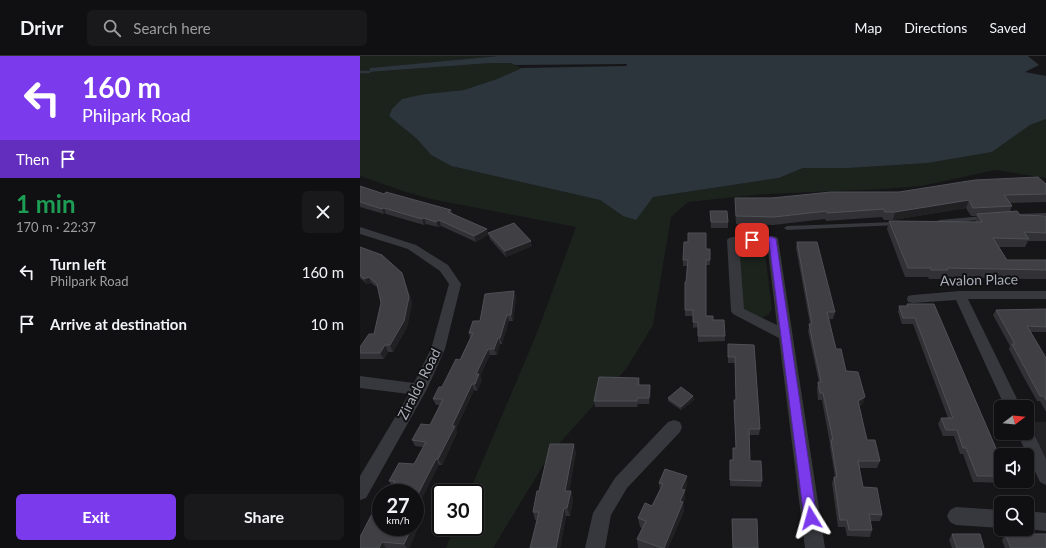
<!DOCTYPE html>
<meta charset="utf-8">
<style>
:root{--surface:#101012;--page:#19191b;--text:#f1f3f6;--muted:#9c9d9f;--line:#303032;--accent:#7c3aed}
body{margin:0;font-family:Lato,sans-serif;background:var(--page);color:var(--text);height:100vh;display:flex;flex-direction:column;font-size:15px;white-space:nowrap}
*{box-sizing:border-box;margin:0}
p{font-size:13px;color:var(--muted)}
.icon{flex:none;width:22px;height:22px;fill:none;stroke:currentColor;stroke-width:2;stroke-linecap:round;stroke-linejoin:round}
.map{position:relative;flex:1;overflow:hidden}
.sheet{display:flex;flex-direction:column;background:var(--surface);width:360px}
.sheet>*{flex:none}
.guide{background:#7c3aed;color:#fff;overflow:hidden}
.needle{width:26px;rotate:74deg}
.controls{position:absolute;left:634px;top:344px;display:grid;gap:8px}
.controls a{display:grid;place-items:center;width:40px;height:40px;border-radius:6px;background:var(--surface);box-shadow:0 1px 3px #0004,0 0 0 1px var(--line);font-size:20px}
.speed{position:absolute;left:12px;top:428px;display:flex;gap:8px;font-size:20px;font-weight:700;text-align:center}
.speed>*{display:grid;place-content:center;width:52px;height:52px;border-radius:50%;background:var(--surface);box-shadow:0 1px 3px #0004,0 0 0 1px var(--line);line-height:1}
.speed small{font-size:10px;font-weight:400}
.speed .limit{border:2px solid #111;border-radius:6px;background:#fff;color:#111}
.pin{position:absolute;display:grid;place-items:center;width:34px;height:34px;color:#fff;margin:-17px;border-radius:8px;box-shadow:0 2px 6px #0006}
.me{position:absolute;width:44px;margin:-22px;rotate:352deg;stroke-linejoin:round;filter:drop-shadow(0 0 3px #0008)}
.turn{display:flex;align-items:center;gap:14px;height:84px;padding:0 16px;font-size:18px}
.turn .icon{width:52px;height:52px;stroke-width:2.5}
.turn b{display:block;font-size:28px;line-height:34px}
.then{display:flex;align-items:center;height:38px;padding:0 16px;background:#0003;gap:8px;font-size:15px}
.round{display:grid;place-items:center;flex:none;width:42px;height:42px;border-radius:6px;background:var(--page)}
.summary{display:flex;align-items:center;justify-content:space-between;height:68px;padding:0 16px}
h1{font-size:24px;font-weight:700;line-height:30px;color:#1e9e55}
.action{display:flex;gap:8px;margin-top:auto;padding:8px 16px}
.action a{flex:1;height:46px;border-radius:6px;background:var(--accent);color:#fff;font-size:16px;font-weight:700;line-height:46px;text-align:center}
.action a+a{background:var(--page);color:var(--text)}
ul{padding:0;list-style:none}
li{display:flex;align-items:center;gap:12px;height:52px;padding:0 16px}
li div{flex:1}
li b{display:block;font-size:15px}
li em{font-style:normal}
header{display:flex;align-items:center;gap:24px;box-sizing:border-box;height:56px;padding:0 20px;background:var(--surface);border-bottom:1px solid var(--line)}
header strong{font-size:19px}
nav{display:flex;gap:22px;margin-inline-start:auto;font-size:14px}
.search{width:280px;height:36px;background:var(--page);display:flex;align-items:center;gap:10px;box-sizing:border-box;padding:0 14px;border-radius:6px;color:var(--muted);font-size:15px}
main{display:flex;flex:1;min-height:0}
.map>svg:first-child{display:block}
.built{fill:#222225}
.green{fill:#1c231d}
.water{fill:#2c353c}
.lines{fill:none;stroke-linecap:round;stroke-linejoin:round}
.stream{stroke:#2c353c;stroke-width:2.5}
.service{fill:#37383d;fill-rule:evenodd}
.minor{fill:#37383d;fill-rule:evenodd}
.wall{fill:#323236}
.shaded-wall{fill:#212124}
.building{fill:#3f3f44;stroke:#4f5156}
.route{fill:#7c3aed;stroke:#51269a}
.labels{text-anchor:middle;stroke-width:4;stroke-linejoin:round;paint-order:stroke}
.street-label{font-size:14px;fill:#a8adb8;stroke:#111113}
</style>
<header>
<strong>Drivr</strong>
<div class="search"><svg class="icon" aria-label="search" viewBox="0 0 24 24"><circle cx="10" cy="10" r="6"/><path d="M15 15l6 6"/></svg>Search here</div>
<nav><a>Map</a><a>Directions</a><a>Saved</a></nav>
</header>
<main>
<section class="sheet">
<div class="guide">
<div class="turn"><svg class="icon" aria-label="left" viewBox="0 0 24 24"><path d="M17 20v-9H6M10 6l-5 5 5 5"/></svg><div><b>160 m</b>Philpark Road</div></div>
<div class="then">Then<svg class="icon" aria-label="arrive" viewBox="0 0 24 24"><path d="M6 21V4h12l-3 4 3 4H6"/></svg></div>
</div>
<div class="summary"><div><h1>1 min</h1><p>170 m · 22:37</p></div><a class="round"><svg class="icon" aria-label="close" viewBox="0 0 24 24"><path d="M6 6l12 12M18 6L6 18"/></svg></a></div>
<ul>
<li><svg class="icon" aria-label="left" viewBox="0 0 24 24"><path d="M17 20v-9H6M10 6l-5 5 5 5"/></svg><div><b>Turn left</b><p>Philpark Road</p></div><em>160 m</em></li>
<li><svg class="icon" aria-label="arrive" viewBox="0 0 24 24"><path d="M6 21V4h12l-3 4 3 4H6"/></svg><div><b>Arrive at destination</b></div><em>10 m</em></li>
</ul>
<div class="action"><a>Exit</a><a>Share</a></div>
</section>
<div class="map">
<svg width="686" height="492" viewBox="0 0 686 492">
<rect width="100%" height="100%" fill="#161618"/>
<path class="built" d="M667 366H686V408L667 368Z"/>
<g class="green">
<path d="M0 0H138L10 12 9 16 131 7H150L162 12 137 23 104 34 65 38 29 60 57 83 71 99 91 110 240 144 263 160 293 141 419 122 443 112H489L568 107 632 96 670 69 686 63V122L635 114 561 130 523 133 405 138 328 146 311 161 293 269 266 313 190 398 133 492H86L94 471H115V437H109L177 277 216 171 71 143 43 135 0 120Z"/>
<path d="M380 186H400L404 190 412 253 409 258 402 262 380 255 376 190Z"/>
</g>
<path class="water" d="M138 0H668L679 9 665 16 686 20V63L670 69 632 96 568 107 489 112H443L419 122 293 141 276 164 263 160 240 144 91 110 71 99 57 83 29 60 32 53 42 43 65 38 104 34 137 23 162 12 266 10 267 8 155 9 150 7H131L9 16 10 12Z"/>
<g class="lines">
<path class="stream" d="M0 16H9"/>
<g class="service">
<path d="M686 157V159L653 160 651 159 653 158Z"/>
<path d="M624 160 627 162 626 163 579 168 576 166 579 164Z"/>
<path d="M536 166 539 168 538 169 427 174 424 172 427 170Z"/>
</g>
<g class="minor">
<path d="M0 171 56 189 88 209 101 228 85 293 67 333 6 442 0 444V420L49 338 0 332V320L54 327 71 293 89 228 80 215 48 193 0 178Z"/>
<path d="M412 180 416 181 418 183 465 492H445L419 282 373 258 371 255 367 184 369 182 373 181ZM379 187H407L417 269 384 253Z"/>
<path d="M600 235H686V243H608L661 351H645L596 244 553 247 548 246 547 243 548 240 553 239Z"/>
<path d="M314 364 320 366 322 371 320 376 267 432 251 459 245 492H225L233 457 255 422 308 366Z"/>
<path d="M667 371 671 372 686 403V429L680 426 657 377H667Z"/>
<path d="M596 451 641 454V472L596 469 590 466 587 460 590 454Z"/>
<path d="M667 455 686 457V475L667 473Z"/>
</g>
</g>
<g class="wall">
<path d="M0 130 24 138 91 154 92 157 129 178 116 186 81 170 78 171 66 168 64 169 26 158H24L0 151Z"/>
<path d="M686 138V146L650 147 652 150 650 155 660 159 686 160V185H668L665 191H639L647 204H686V223H668L586 221 585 223H569L568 221H545L527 173 529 165 615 166 617 160H611L606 152 533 164H524L522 161 466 165 465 163 413 169 376 168 375 150V142Z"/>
<path d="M350 155 368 166V172H351Z"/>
<path d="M128 177 172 190 146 201 130 183Z"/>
<path d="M328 186 346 193 350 204V209H346V260L353 264 365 280V285L338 286V271L333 272V260H325V226H326L327 210H323V204Z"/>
<path d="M437 186 475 256 473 263H469L476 293 503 348 499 350 507 384 520 405 517 412H499L503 431 522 459 520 465H510L512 474 510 481 487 480 485 471H478L472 427 474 421H475L470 391V388L462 344H458L457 333 458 326H459L448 275 450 268 436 192Z"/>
<path d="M0 191 44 222 52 247 47 271 33 296H28L24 303H0V291L14 278 21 247 18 232 11 227 7 228 0 222Z"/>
<path d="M154 235 156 241 153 265H149L142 288H140L137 299H130L120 320 122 324 117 335 114 334 96 373 97 377 82 409H79L32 430 29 425 54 408 63 391 55 390 52 384 70 369 80 349H76L73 343 82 331 100 304 110 282 109 277 120 265Z"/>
<path d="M547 248 641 404V425H646L645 427 613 426 603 398H600L594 380H583L578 368 581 362H588L553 268H542L538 256 539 250H546Z"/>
<path d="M686 253V276H671L686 302V356L680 345H677L663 320 649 293 650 290 633 259 636 254Z"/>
<path d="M368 288 394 289 400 373 399 379H389L390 405 402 425 401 431 370 430V404H373V392H376L374 350V344H376L375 307H368Z"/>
<path d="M279 322 280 329H290L291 335 289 348H278L277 351H235L234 345Z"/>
<path d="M333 340 334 344 321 354 308 345V342Z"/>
<path d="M216 396 209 435H211L213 444 210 460H206L200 492H170L177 464H175L173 456 179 435Z"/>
<path d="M299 427 327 429 325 435V443L323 447 324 455 308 492H278L277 483 282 472 280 471 278 462 292 450 300 434Z"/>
<path d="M18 456 61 465 49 492H0Z"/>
<path d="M372 463 398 492H373Z"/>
<path d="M592 478 624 492H592L589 484Z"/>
<path d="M645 478 686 492H645L642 484Z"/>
</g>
<g class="shaded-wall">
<path d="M609 144 606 152 533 164 535 156Z"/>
<path d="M24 152 26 158H24L22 153Z"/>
<path d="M64 162 66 168 64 169 62 163Z"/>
<path d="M79 164 81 170 78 171 76 166Z"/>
<path d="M127 173 129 178 116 186 114 180Z"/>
<path d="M171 185 172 190 146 201 145 195Z"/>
<path d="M42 217 44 222 52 247 47 271 33 296 30 289Z"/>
<path d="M9 221 11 227 7 228 4 223Z"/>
<path d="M154 235 156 241 153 265 151 259Z"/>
<path d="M147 259 149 265 142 288 140 282Z"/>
<path d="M138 282 140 288 137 299 134 293Z"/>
<path d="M25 289 28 296 24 303 20 297Z"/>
<path d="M128 293 130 299 120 320 122 324 117 335 115 328 116 318Z"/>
<path d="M112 328 114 334 96 373 97 377 82 409 78 403 92 370Z"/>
<path d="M290 329 291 335 289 348V342Z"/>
<path d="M333 340 334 344 321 354V351Z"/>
<path d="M505 341 503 348 496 352 498 345Z"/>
<path d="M214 388 216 396 207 444 205 435Z"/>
<path d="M76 403 79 409 55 457V444Z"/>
<path d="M327 420V429L325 435V443L323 447 324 455 308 492H304L320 445 321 433Z"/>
<path d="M211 435 213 444 210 460 207 452Z"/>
<path d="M204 452 206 460 200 492H196Z"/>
<path d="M58 459 61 465 49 492H47L44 488 52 471H55V465Z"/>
<path d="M22 486 26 492H19Z"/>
</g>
<g class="building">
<path d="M678 121 686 128V138L644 139 652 150 613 152 609 144 535 156H525L524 153 467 157V155L414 161 376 160 375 142H412L471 136H539L615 124Z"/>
<path d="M0 130 24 138 26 136 91 154 88 156 127 173 114 180 79 164 76 166 64 162 62 163 24 152 22 153 0 146Z"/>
<path d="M350 155H367L368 166H351Z"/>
<path d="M657 155 660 159 686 160V177L664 176 669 183 633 182 647 204H686V214L587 212 588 214H571V212H548L529 165 622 166 617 158Z"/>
<path d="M154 167 171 185 145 195 128 177Z"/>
<path d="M328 177H346V193H350V204H346V260H353V264H364L365 280H338V266H333V254H325V226H326L328 204H323L324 186H328Z"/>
<path d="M437 186H457L475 256H467L476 293H481L486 315 498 316 505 341 498 345 507 384H515L520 405H498L503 431 517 432 522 459 509 458 512 474H489L487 464H480L474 421H477L471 384H473L463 337H460L458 326H461L449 268H452Z"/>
<path d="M0 191 22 199 42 217 49 241 44 265 30 289H25L20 297H0V291L9 278H14L21 247 17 228 9 221 4 223 0 219Z"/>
<path d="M154 235 151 259H147L140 282H138L134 293H128L116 318H119L115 328H112L92 370H95L78 403H76L55 444V437H28L35 425H29L39 407 54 408 66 386 52 384 61 368 70 369 83 343H73L79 331H82L96 303 100 304 113 277H109L113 265H120L125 238Z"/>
<path d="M547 248H574L641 404V420H617L606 392H603L597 374H586L581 362H593L555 262H543L539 250H548Z"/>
<path d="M686 253V271L667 270 686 302V344L684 340H680L652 288H655L636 254Z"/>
<path d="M368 288 394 289 400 373H389L390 405H401L402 425 370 424V404H373V392H376L374 344H376L375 301H368Z"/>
<path d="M239 321 279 322 278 329H290L289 342H277V345H234Z"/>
<path d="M321 331 333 340 321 351 308 342Z"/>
<path d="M190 388H214L205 435H211L207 452H204L196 492H170L179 456H173L177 435H179Z"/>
<path d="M305 413 327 420 321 433 325 434 320 445 323 446 304 492H302L277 483 286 465 278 462 285 447 292 450 303 428 299 427Z"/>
<path d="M21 450V471H52L44 488 22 486 19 492H0V481L13 456H18Z"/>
<path d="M55 459H58L55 465Z"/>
<path d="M372 463H397L398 492H373Z"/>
<path d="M592 478H620L624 492H597Z"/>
<path d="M645 478H686V492H651Z"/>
</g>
<path class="route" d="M392 181H412L416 183 457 462 455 466 451 468 446 466 444 462 409 186 389 185 388 184Z"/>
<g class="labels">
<g class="street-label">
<text transform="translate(619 224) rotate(-1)" y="5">Avalon Place</text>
<text transform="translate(59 328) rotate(-63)" y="5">Ziraldo Road</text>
</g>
</g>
</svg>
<div class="controls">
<a><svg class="needle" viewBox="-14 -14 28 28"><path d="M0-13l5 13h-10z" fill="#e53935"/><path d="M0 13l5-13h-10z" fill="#9c9d9f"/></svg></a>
<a><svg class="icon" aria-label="sound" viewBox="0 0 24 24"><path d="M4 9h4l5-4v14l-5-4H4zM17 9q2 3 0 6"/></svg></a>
<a><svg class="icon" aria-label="search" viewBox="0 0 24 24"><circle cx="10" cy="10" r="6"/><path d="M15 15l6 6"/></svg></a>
</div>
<div class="speed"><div>27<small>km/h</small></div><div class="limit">30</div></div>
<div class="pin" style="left:392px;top:184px;background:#d93025"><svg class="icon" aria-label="arrive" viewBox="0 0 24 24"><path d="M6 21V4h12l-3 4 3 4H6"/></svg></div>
<svg class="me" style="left:451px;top:462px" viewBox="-20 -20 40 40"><path d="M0-17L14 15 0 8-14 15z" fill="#7c3aed" stroke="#fff" stroke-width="4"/></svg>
</div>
</main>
